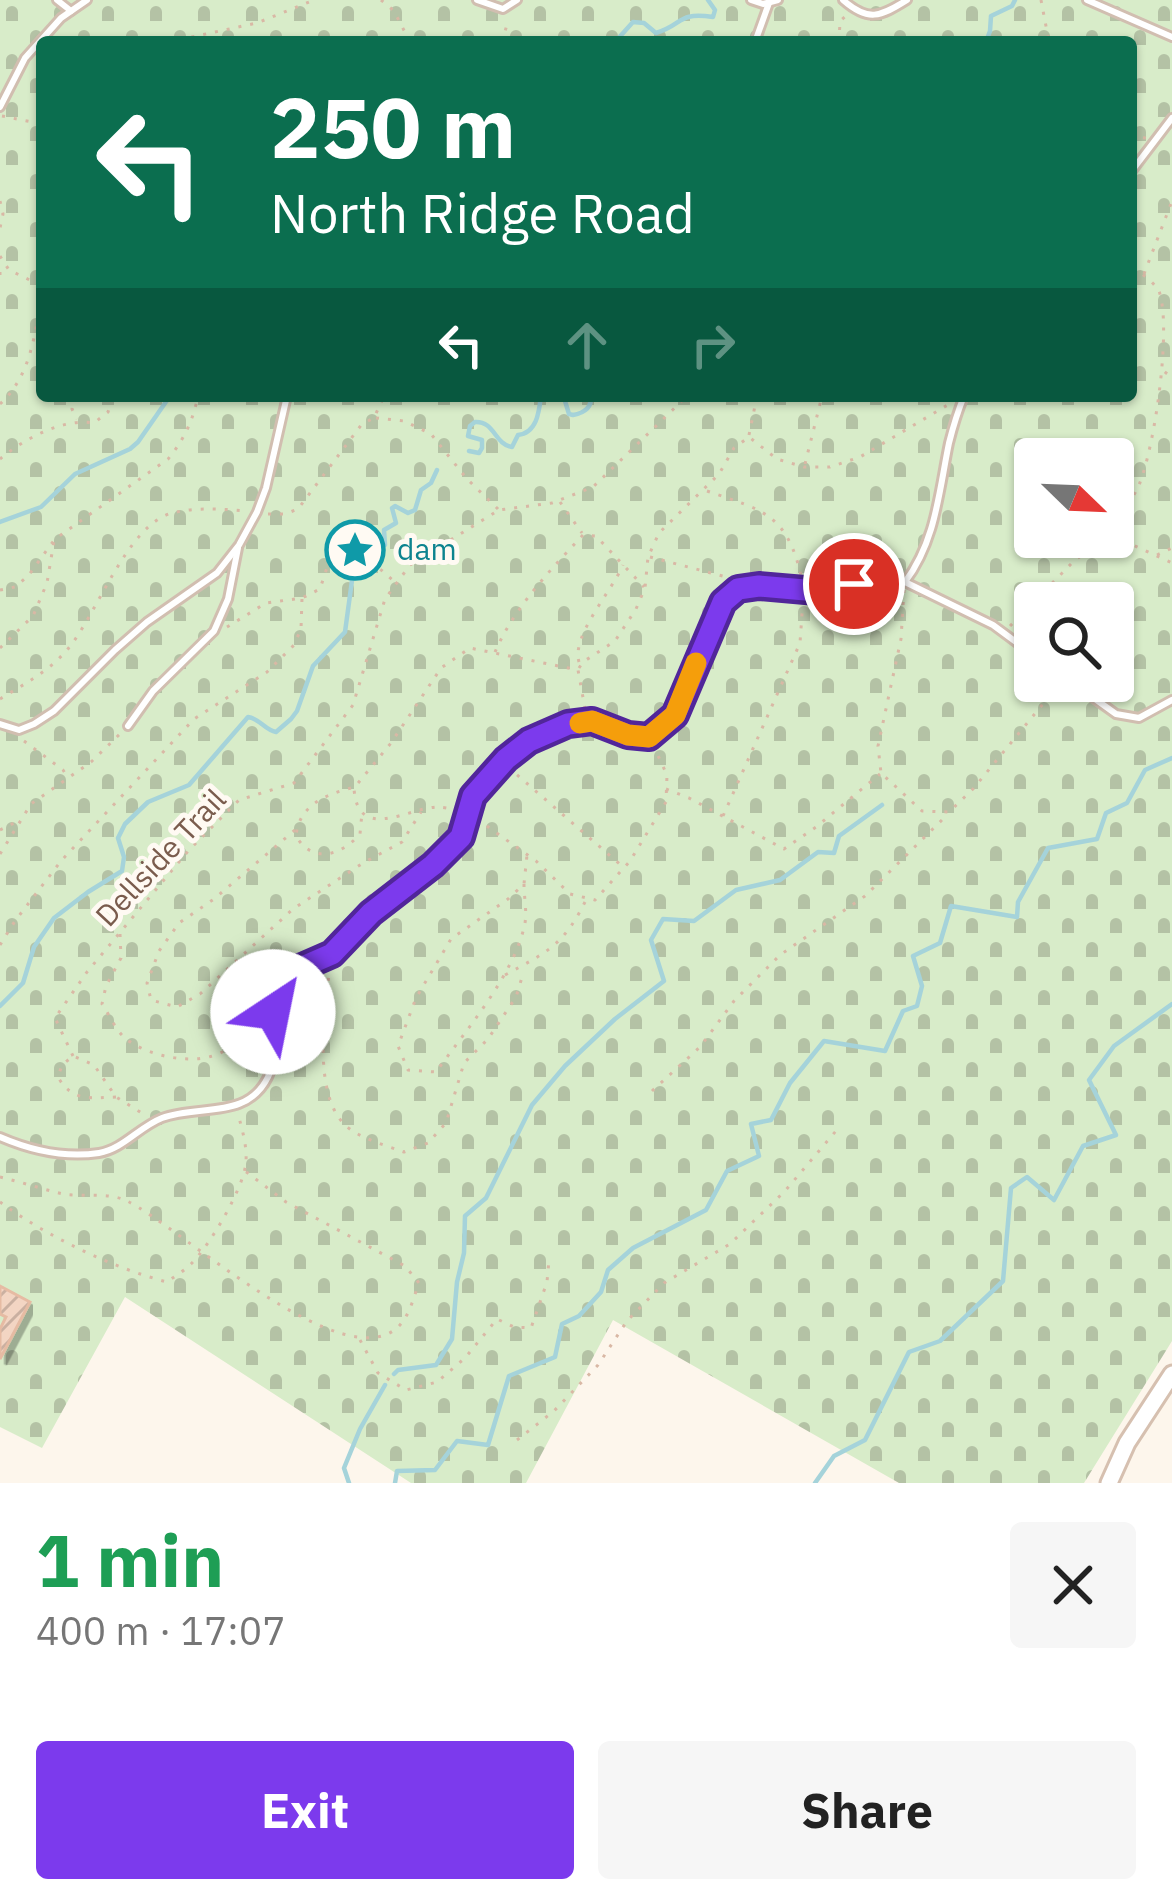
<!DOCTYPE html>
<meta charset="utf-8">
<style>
:root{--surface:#fff;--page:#f6f6f6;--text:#222;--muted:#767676;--accent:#7c3aed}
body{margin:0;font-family:"IBM Plex Sans",sans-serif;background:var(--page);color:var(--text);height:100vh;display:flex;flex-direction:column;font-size:45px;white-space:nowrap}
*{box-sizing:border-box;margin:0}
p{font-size:39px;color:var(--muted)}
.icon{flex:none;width:66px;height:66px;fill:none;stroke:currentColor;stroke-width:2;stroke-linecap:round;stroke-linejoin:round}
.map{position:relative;height:1483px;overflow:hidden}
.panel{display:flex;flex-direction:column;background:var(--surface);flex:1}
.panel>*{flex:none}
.top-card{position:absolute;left:36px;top:36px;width:1101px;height:366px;border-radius:12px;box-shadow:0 3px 9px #0004;background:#0b6e4f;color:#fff;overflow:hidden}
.needle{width:78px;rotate:113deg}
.controls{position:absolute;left:1014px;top:438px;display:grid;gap:24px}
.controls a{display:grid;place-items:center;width:120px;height:120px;border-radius:12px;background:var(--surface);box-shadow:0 3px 9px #0004;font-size:60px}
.pin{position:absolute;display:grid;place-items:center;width:102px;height:102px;color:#fff;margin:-51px;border:6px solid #fff;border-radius:50%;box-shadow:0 3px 12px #0007}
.me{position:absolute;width:132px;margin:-66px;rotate:34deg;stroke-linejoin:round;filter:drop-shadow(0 0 9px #0008)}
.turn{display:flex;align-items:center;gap:42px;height:252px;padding:0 36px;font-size:54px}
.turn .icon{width:156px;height:156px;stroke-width:2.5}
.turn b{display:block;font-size:84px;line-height:102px}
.lanes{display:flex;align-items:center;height:114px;padding:0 36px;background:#0003;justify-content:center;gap:60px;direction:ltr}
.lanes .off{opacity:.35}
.round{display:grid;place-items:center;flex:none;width:126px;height:126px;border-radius:12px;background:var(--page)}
.overview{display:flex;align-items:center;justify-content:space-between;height:204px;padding:0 36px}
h1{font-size:72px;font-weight:700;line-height:90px;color:#1e9e55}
.action{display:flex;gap:24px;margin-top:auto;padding:24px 36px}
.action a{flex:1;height:138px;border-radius:12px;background:var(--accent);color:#fff;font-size:48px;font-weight:700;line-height:138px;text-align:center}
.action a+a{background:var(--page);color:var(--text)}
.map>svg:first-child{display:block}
.cemetery{fill:url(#cemetery-stones);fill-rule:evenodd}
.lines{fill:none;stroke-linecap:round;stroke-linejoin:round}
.stream{stroke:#a5d3da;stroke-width:4.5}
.building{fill:url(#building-hatch);stroke:#e6bba3;stroke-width:3;filter:url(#shadow)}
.lane-casing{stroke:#d1beb0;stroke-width:12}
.secondary-casing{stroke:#d6c0b0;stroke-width:21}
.path{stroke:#d9b8a5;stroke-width:3;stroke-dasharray:3 9;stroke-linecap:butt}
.lane{stroke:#fff;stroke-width:6}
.secondary{stroke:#fff;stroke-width:15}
.route-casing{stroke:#51269a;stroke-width:30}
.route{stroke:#7c3aed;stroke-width:21}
.slow{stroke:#f59e0b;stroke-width:21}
.labels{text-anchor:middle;stroke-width:10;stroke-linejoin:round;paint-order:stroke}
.culture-label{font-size:30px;fill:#0d838f;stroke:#fffaf3;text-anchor:start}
.street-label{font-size:30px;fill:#7a5c4d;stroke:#fffaf3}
</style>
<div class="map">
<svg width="1172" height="1483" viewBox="0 0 1172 1483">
<defs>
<pattern id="cemetery-stones" width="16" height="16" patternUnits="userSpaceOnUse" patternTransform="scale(3)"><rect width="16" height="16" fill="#d8ecc9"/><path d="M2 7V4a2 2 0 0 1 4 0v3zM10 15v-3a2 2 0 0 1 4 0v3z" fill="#b4c2a5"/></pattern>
<pattern id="building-hatch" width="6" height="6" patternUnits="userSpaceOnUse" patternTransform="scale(3)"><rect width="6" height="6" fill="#f3d5c3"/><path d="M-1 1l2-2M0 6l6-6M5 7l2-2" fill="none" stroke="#cab0a1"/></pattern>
<filter id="shadow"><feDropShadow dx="5.5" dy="5.5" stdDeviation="0" flood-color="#0004"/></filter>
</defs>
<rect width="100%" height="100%" fill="#fdf6ec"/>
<path class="cemetery" d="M0 0H1172V1341L1084 1483H899L613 1320 526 1483H411L125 1297 42 1448 0 1427ZM42 42H1131V396H42ZM1035 459H1113V537H1035ZM1035 603H1113V681H1035Z"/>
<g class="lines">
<g class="stream">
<path d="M615 42 633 22 644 23 656 33C685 24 676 12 713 17L715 10 708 0"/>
<path d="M951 42H956"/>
<path d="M986 42 990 31 991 16 1012 6 1015 0"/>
<path d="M560 396 565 401 569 414 573 415C584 413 592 408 591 396"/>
<path d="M469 451 479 453 482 448V440L468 436 470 426 475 422C495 421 494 444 512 447L518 435C537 433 539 412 541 396"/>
<path d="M0 522 41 507 75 474 130 449 138 442 170 396"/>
<path d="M0 1006 23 983 34 947 54 918 88 892 122 871 124 857 118 838 125 824 148 802 189 785 248 717C259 718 265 730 276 732L291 719 297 711 313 666 345 632 356 551 362 547 385 545 384 530 396 523 392 508 395 506 408 513 415 510 421 490 431 483 437 470"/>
<path d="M394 1374 398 1370 436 1365 452 1339 457 1282 464 1253 465 1216 486 1198 532 1105 565 1066 615 1019 664 981 651 940 663 919 694 921 736 890 780 880 818 852 834 853 839 836 882 805"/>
<path d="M349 1483 344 1468 360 1429 385 1385"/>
<path d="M395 1483 397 1471 435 1470 457 1441 488 1445 509 1376 555 1357 562 1324 579 1316 601 1292 608 1270 633 1248 706 1210 727 1171 759 1156 751 1124 771 1120 790 1083 824 1041 885 1051 903 1011 917 1006 922 986 913 956 940 943 951 906 1017 917 1018 902 1048 848 1097 839 1106 813 1127 803 1145 770 1172 758"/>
<path d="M815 1483 834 1456 865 1440 909 1352 940 1341 1003 1281 1011 1188 1027 1177 1054 1200 1083 1146 1116 1135 1089 1080 1114 1046 1172 1004"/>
</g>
</g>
<path class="building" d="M0 1286 30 1302 0 1359V1329L6 1317 0 1314Z"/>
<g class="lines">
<g class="lane-casing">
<g id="lane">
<path d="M57 0 71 11"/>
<path d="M477 0 503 9 517 0"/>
<path d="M751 0 763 4 778 0"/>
<path d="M843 0C868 22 880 17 907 0"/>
<path d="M1087 0 1172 37"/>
<path d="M755 42 769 3"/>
<path d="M0 107 25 58 61 18 87 0"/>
<path d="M1131 172 1172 118"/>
<path d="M905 582C936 541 939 491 949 443 953 427 958 411 964 396"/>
<path d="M1070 681 1116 714 1139 718 1172 700"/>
<path d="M0 724 19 730 34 724 54 711 115 650 147 622 217 573 239 545 257 512 266 488 287 396"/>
<path d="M128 726 153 691 214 631 228 599 238 548"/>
<path d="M0 1137C30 1150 65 1158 99 1153 123 1149 139 1127 162 1118 199 1104 247 1120 268 1077 283 1048 263 1011 278 987 292 967 315 968 332 953 346 942 356 926 370 914 395 891 424 874 448 850 453 846 458 842 461 837 469 824 467 806 475 794 489 773 513 749 535 738 553 730 576 718 596 723 615 727 630 735 649 737L675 715 723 602 738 588 759 585 828 592 880 577 905 582 993 625 1035 656"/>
</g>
</g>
<g class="secondary-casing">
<path id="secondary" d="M1109 1483 1127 1443 1172 1374"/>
</g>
<g class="path">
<path d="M381 0 394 11 410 42"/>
<path d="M1041 0 1049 42"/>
<path d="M168 42 257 23 314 0"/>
<path d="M502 42 508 21"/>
<path d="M839 42 840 21 848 14"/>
<path d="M2 116 42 124"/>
<path d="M1131 137 1147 138"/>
<path d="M0 201 3 214 0 228"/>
<path d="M0 256 9 270 42 286"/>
<path d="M0 272V275"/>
<path d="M1144 274 1172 201"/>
<path d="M1165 374 1172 365"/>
<path d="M73 396 72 409 77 419"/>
<path d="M0 404C32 375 36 329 42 289"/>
<path d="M376 418 404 421 431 434 467 479 498 509"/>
<path d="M749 435 757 396"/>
<path d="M0 459C24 439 62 418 94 423L108 412 113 396"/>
<path d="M805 464 822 396"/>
<path d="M707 491C765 511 787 514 802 579"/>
<path d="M560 502 582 533"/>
<path d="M268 514H285L298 509 362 424 374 418 384 396"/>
<path d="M1113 524C1122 512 1133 499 1139 485 1155 446 1172 327 1159 291 1153 281 1140 273 1131 265"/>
<path d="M1113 536 1172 563"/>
<path d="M1157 555 1172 548"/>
<path d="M650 557 734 579"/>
<path d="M0 590 15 587 28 576 55 539 168 459C184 440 193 420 198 396"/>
<path d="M904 590 901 639 878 746 881 773 922 811 949 812 973 789 1061 682"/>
<path d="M1010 626 1072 563 1104 537"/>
<path d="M227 627 266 603 302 598 320 589 331 555C363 548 372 563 395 582"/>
<path d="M0 648 33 616 47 583 54 541"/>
<path d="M495 652C514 608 551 569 583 535L596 536 644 587"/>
<path d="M579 662C571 636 612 591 623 565"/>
<path d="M579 668 583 662 615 641 636 609 645 588 648 557 659 533 719 474 734 448 749 437 777 459 804 467H830L860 457 951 403"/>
<path d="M0 699C24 684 48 672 67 650 97 615 127 525 172 513 197 507 222 509 246 511"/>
<path d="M24 741 63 770 67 776"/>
<path d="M508 767 623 867"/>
<path d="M351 788C324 795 299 806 296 836 312 864 341 856 360 834L362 813"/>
<path d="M666 789 689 798 784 849 816 827 880 774"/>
<path d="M458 811C452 809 443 807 437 807 408 808 357 843 354 788L391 743 441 668 470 648 578 670 586 714"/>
<path d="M723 816 800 643 803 600"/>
<path d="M477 819 536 861 570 894 595 900 630 861 666 802 667 775 653 745"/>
<path d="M0 830 14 823"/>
<path d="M295 830 214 899 179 923 159 951 147 983 151 1000 177 1007 200 994 293 909 363 863 402 842 421 812"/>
<path d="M0 854 31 804 91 762 123 731"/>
<path d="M524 884C524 897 527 911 525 923 515 974 466 1030 436 1072L408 1070 398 1046 416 998 451 939 508 899 524 884 527 855"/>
<path d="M120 934 121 958 106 986 102 1004C109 1014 115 1029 124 1037 146 1057 198 1067 224 1051 242 1041 253 1025 263 1009"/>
<path d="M0 945 15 921 61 861 194 719 267 672 294 645 301 629 302 598"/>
<path d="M330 966C325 1008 312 1091 344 1124 358 1138 385 1145 404 1152L428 1143 446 1123 464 1063 488 1039 516 997 523 974"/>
<path d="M505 975C549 951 564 945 587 898"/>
<path d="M73 1056 55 1018 87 972 189 850 239 800 294 783 353 705 385 599 410 565 499 510 552 503 593 487 687 396"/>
<path d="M652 1091 700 1047 734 1001 780 955 865 896 948 814"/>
<path d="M116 1097C91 1098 72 1102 58 1077L62 1065 73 1056 94 1065 116 1097 145 1115"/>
<path d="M0 1177C21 1182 42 1189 63 1194 83 1197 109 1192 127 1201 179 1226 346 1383 400 1325 410 1314 414 1296 419 1283L405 1266 286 1202 245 1171"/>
<path d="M0 1202C46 1236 113 1268 167 1282 175 1276 184 1271 191 1264 210 1245 244 1188 246 1162 247 1145 242 1129 238 1114"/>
<path d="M360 1340 378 1373 406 1390 437 1382 465 1358 497 1319 514 1327 531 1328 547 1282 549 1260"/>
<path d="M517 1440 554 1411 598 1365 627 1321 664 1283 730 1244 785 1191 841 1125"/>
</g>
<use href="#lane" class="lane"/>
<use href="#secondary" class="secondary"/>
</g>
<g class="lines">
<g class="route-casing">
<path id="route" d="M273 1012 274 995 287 978 300 968 332 954 371 913 433 865 461 837 473 796 506 759 529 741 568 724 592 721 628 735 649 737 675 715 723 602 738 589 759 586 828 592 854 584"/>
</g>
<use href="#route" class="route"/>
<path class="slow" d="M580 723 592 721 628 735 649 737 675 715 696 663"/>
</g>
<defs>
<g id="sight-ring" transform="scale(3)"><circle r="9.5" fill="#fffaf3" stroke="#0f9aa8" stroke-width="1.5"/><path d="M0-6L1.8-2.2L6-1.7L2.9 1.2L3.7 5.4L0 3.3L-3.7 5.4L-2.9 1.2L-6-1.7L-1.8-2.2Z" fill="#0f9aa8"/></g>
</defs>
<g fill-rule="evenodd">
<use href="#sight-ring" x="355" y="550"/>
</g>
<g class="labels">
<g class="culture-label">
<text x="397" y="560">dam</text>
</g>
<g class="street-label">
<text transform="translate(161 858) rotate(-47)" y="10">Dellside Trail</text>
</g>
</g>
</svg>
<div class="controls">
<a><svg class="needle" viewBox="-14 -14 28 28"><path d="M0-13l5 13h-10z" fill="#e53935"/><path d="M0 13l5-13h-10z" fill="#767676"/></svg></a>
<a><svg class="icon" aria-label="search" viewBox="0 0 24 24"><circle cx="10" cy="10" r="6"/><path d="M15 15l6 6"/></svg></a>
</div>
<div class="pin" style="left:854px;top:584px;background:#d93025"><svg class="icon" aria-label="arrive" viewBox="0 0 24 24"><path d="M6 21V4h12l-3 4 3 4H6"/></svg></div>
<svg class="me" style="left:273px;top:1012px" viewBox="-20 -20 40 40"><circle r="19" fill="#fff"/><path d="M0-13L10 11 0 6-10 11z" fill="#7c3aed"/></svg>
<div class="top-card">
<div class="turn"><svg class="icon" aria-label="left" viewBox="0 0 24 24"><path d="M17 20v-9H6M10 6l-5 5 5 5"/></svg><div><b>250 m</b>North Ridge Road</div></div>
<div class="lanes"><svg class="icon" aria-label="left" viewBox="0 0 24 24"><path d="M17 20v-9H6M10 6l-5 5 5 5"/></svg><svg class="icon off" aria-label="ahead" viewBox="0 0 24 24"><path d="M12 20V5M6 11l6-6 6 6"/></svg><svg class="icon off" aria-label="right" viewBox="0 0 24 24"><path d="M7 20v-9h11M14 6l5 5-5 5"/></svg></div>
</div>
</div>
<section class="panel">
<div class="overview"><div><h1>1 min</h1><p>400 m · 17:07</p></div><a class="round"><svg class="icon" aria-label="close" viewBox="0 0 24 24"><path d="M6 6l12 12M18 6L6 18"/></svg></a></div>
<div class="action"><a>Exit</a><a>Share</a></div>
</section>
